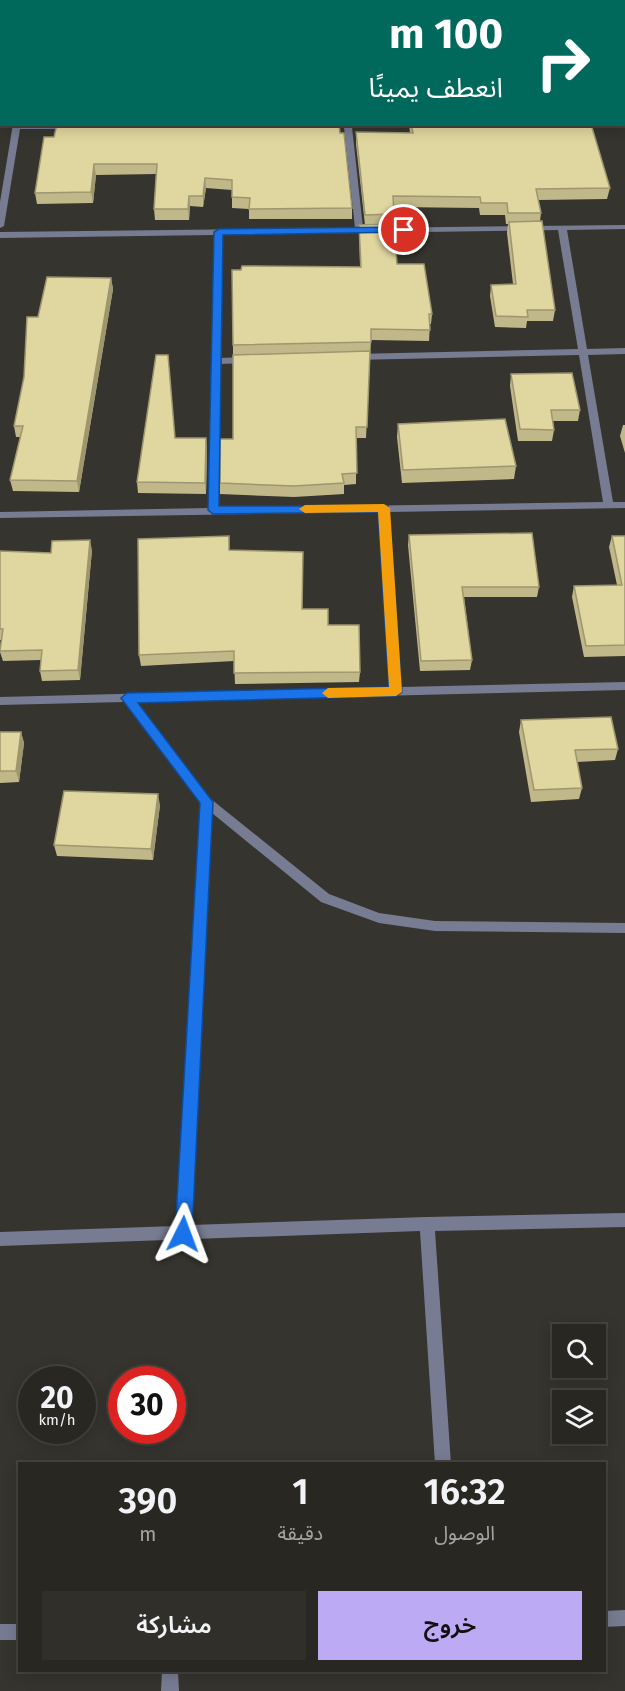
<!DOCTYPE html>
<html lang="ar">
<meta charset="utf-8">
<style>
:root{--surface:#282722;--page:#302f2a;--text:#f1f3f6;--muted:#a5a5a5;--line:#444440;--accent:#bcaaf5}
body{margin:0;font-family:"Fira Sans","Noto Sans Arabic",sans-serif;background:var(--page);color:var(--text);direction:rtl;height:100vh;display:flex;flex-direction:column;font-size:22px;white-space:nowrap}
*{box-sizing:border-box;margin:0}
p{font-size:20px;color:var(--muted)}
.icon{flex:none;width:33px;height:33px;fill:none;stroke:currentColor;stroke-width:2;stroke-linecap:round;stroke-linejoin:round}
.map{position:relative;flex:1;overflow:hidden;direction:ltr}
.drawer{position:absolute;left:18px;top:1462px;width:588px;height:210px;display:flex;flex-direction:column;background:var(--surface);border-radius:0px;box-shadow:0 3px 15px #0003,0 0 0 2px var(--line);direction:rtl}
.drawer>*{flex:none}
.top-card{position:absolute;left:0px;top:0px;width:626px;height:126px;box-shadow:0 3px 15px #0003,0 0 0 2px var(--line);direction:rtl;background:#00695c;color:#fff;overflow:hidden}
.tools{position:absolute;left:552px;top:1324px;display:grid;gap:12px}
.tools a{display:grid;place-items:center;width:54px;height:54px;border-radius:0px;background:var(--surface);box-shadow:0 3px 15px #0003,0 0 0 2px var(--line);font-size:30px}
.speed{position:absolute;left:18px;top:1366px;display:flex;gap:12px;font-size:30px;font-weight:700;text-align:center}
.speed>*{display:grid;place-content:center;width:78px;height:78px;border-radius:50%;background:var(--surface);box-shadow:0 3px 15px #0003,0 0 0 2px var(--line);line-height:1}
.speed small{font-size:15px;font-weight:400}
.speed .limit{border:9px solid #d22;background:#fff;color:#111}
.pin{position:absolute;display:grid;place-items:center;width:51px;height:51px;color:#fff;margin:-26px;border:3px solid #fff;border-radius:50%;box-shadow:0 2px 6px #0007}
.me{position:absolute;width:66px;margin:-33px;rotate:3deg;stroke-linejoin:round;filter:drop-shadow(0 0 4px #0008)}
.turn{display:flex;align-items:center;gap:21px;height:126px;padding:0 24px;font-size:27px}
.turn .icon{width:78px;height:78px;stroke-width:2.5}
.turn b{display:block;font-size:42px;line-height:51px}
.eta{display:flex;justify-content:space-evenly;align-items:center;height:102px;text-align:center}
.eta b{font-size:36px;font-weight:600;line-height:42px}
.cta{display:flex;gap:12px;margin-top:auto;padding:12px 24px}
.cta a{flex:1;height:69px;border-radius:0px;background:var(--accent);color:#111;font-size:24px;font-weight:600;line-height:69px;text-align:center}
.cta a+a{background:var(--page);color:var(--text)}
.map>svg:first-child{display:block}
.lines{fill:none;stroke-linecap:round;stroke-linejoin:round}
.minor{fill:#787c92;fill-rule:evenodd}
.wall{fill:#c1b889}
.shaded-wall{fill:#9d966f}
.building{fill:#e0d69f;stroke:#9d966f;stroke-width:1.5}
.route{fill:#1a73e8;stroke:#114b97;stroke-width:1.5}
.slow{fill:#f59e0b}
</style>
<div class="map">
<svg width="625" height="1691" viewBox="0 0 625 1691">
<rect width="100%" height="100%" fill="#35342e"/>
<g class="lines">
<g class="minor">
<rect x="36" y="0" width="6" height="2"/>
<rect x="226" y="0" width="6" height="2"/>
<rect x="340" y="0" width="6" height="2"/>
<rect x="624" y="24" width="1" height="4"/>
<rect x="624" y="120" width="1" height="4"/>
<path d="M13 124 72 125 76 127 72 129H20L4 226 0 228V202Z"/>
<path d="M320 124H364L352 127 363 228 625 225V229L567 230 587 349 625 348V354L588 355 613 502H625V508L389 512 401 687 625 682V690L136 702 211 799 329 894 379 913 435 921 625 923V933L435 931 379 923 321 902 212 813 191 1225 427 1217 625 1213V1227L435 1231 451 1464H435L420 1231 0 1246V1232L176 1226 201 803 124 702 0 705V697L390 687 379 512 0 518V512L208 508 214 235 0 238V232L355 228 344 127H324ZM558 230 578 349 354 354 349 357 354 360 579 355 603 502 218 508 220 364 247 363 252 360 247 357 220 358 222 235Z"/>
<path d="M625 1610V1626L604 1627V1611Z"/>
<rect x="0" y="1624" width="20" height="16"/>
<path d="M162 1671H178L179 1691H161Z"/>
</g>
</g>
<g class="wall">
<rect x="62" y="0" width="124" height="2"/>
<path d="M409 124H591L610 188 607 199 538 200 541 213 540 221 555 310 553 321H527L526 328 495 327 490 296 491 285 513 284 507 233 508 224H506L505 215H480L479 208 393 207V224L397 264 432 314 431 324H430L429 341 371 340 366 438H356V484L344 485V494L294 497 220 494V483L233 439V345L360 267 359 225H365L356 144V132L410 133Z"/>
<path d="M340 133 352 208V219H249V209L232 208V190L206 188 203 207 190 206 189 220H155L154 209 156 174 96 175 93 203 37 204 35 193 54 137Z"/>
<path d="M111 278 113 289 79 492 13 491 10 480 20 437H16L14 426 38 317Z"/>
<path d="M511 374 580 410 578 421H553L554 430 552 441H518L510 386Z"/>
<path d="M398 424 516 466 514 479 402 483 397 437Z"/>
<path d="M623 425H625V453L620 436Z"/>
<path d="M176 438H206L207 450 206 494 138 493 137 482Z"/>
<path d="M409 535 539 587 537 597H464L472 660 470 670 420 671 408 545Z"/>
<path d="M612 536H625V656L584 657 572 597 574 586 617 585 609 547Z"/>
<path d="M92 550 80 680 42 681 40 671 41 660 3 661 0 652 1 640H0V551L51 553Z"/>
<path d="M230 550 302 609 328 625 360 672 359 682 235 684 234 661 141 666 139 655Z"/>
<path d="M521 720 618 749 615 760 577 762 582 788 579 799 531 802 519 732Z"/>
<path d="M0 732H21L24 743 19 782 0 783Z"/>
<path d="M160 805 153 860 57 856 54 845Z"/>
</g>
<g class="shaded-wall">
<path d="M94 164 96 175 93 203 91 192Z"/>
<path d="M205 178 206 188 203 207V196Z"/>
<path d="M189 196 190 206 189 220 188 209Z"/>
<path d="M111 278 113 289 79 492 77 481Z"/>
<path d="M206 438 207 450 206 494 205 483Z"/>
<path d="M90 540 92 550 80 680 78 670Z"/>
<path d="M21 732 24 743 19 782 16 771Z"/>
<path d="M158 794 160 805 153 860 151 849Z"/>
</g>
<g class="building">
<rect x="76" y="0" width="110" height="2"/>
<path d="M357 0H606L607 2H357Z"/>
<path d="M624 55 625 58V81H624Z"/>
<path d="M57 124H339L340 133H344L352 208 249 209 250 198 232 197V180L205 178 203 196H189L188 209H154L157 164H94L91 192 35 193 44 137H54Z"/>
<path d="M411 124H591L610 188 536 189 541 213H508L507 203H481L480 197 393 196 394 214 365 215 356 132 413 133Z"/>
<path d="M542 221 555 310H527L528 317 496 316 491 285 516 284 509 222Z"/>
<path d="M394 224 397 264H424L432 314H429L430 330 371 329V342L233 345 232 270H241L242 266 361 267 359 225Z"/>
<path d="M47 277 111 278 77 481 10 480 23 426H14L24 377 27 317H38Z"/>
<path d="M370 351 367 427H356L357 473 342 474 344 483 294 486 220 483V439H233V355Z"/>
<path d="M156 355H168L175 438H206L205 483 137 482Z"/>
<path d="M572 373 580 410H551L554 430 520 429 511 374Z"/>
<path d="M505 419 516 466 403 470 398 424Z"/>
<path d="M532 533 539 587H462L472 660 421 661 409 535Z"/>
<path d="M229 536V550L303 552 302 609H328V625H359L360 672 234 673V651L139 655 138 539Z"/>
<path d="M612 536H625V645L586 646 574 586 622 585Z"/>
<path d="M90 540 78 670 40 671 42 650 0 651 3 629H0V551L51 553 52 541Z"/>
<path d="M611 717 618 749 575 750 582 788 534 790 521 720Z"/>
<path d="M0 732H21L16 771H0Z"/>
<path d="M64 791 158 794 151 849 54 845Z"/>
</g>
<path class="route" d="M404 227 408 230 407 232 223 235 219 506H388L402 692 396 696 138 703 213 802 192 1234 189 1239 183 1242 178 1239 175 1234 200 803 121 698 127 693 389 687 378 512 213 514 208 510 214 232 219 229Z"/>
<path class="slow" d="M384 504 390 508 402 692 396 696 328 698 322 693 328 688 389 687 378 512 305 513 299 509 305 505Z"/>
</svg>
<div class="tools">
<a><svg class="icon" aria-label="search" viewBox="0 0 24 24"><circle cx="10" cy="10" r="6"/><path d="M15 15l6 6"/></svg></a>
<a><svg class="icon" aria-label="layers" viewBox="0 0 24 24"><path d="M12 4l9 5-9 5-9-5zM3 14l9 5 9-5"/></svg></a>
</div>
<div class="speed"><div>20<small>km/h</small></div><div class="limit">30</div></div>
<div class="pin" style="left:404px;top:230px;background:#d93025"><svg class="icon" aria-label="arrive" viewBox="0 0 24 24"><path d="M6 21V4h12l-3 4 3 4H6"/></svg></div>
<svg class="me" style="left:183px;top:1234px" viewBox="-20 -20 40 40"><path d="M0-17L14 15 0 8-14 15z" fill="#1a73e8" stroke="#fff" stroke-width="4"/></svg>
<div class="top-card">
<div class="turn"><svg class="icon" aria-label="right" viewBox="0 0 24 24"><path d="M7 20v-9h11M14 6l5 5-5 5"/></svg><div><b>100 m</b>انعطف يمينًا</div></div>
</div>
<section class="drawer">
<div class="eta">
<div><b>16:32</b><p>الوصول</p></div>
<div><b>1</b><p>دقيقة</p></div>
<div><b>390</b><p>m</p></div>
</div>
<div class="cta"><a>خروج</a><a>مشاركة</a></div>
</section>
</div>
